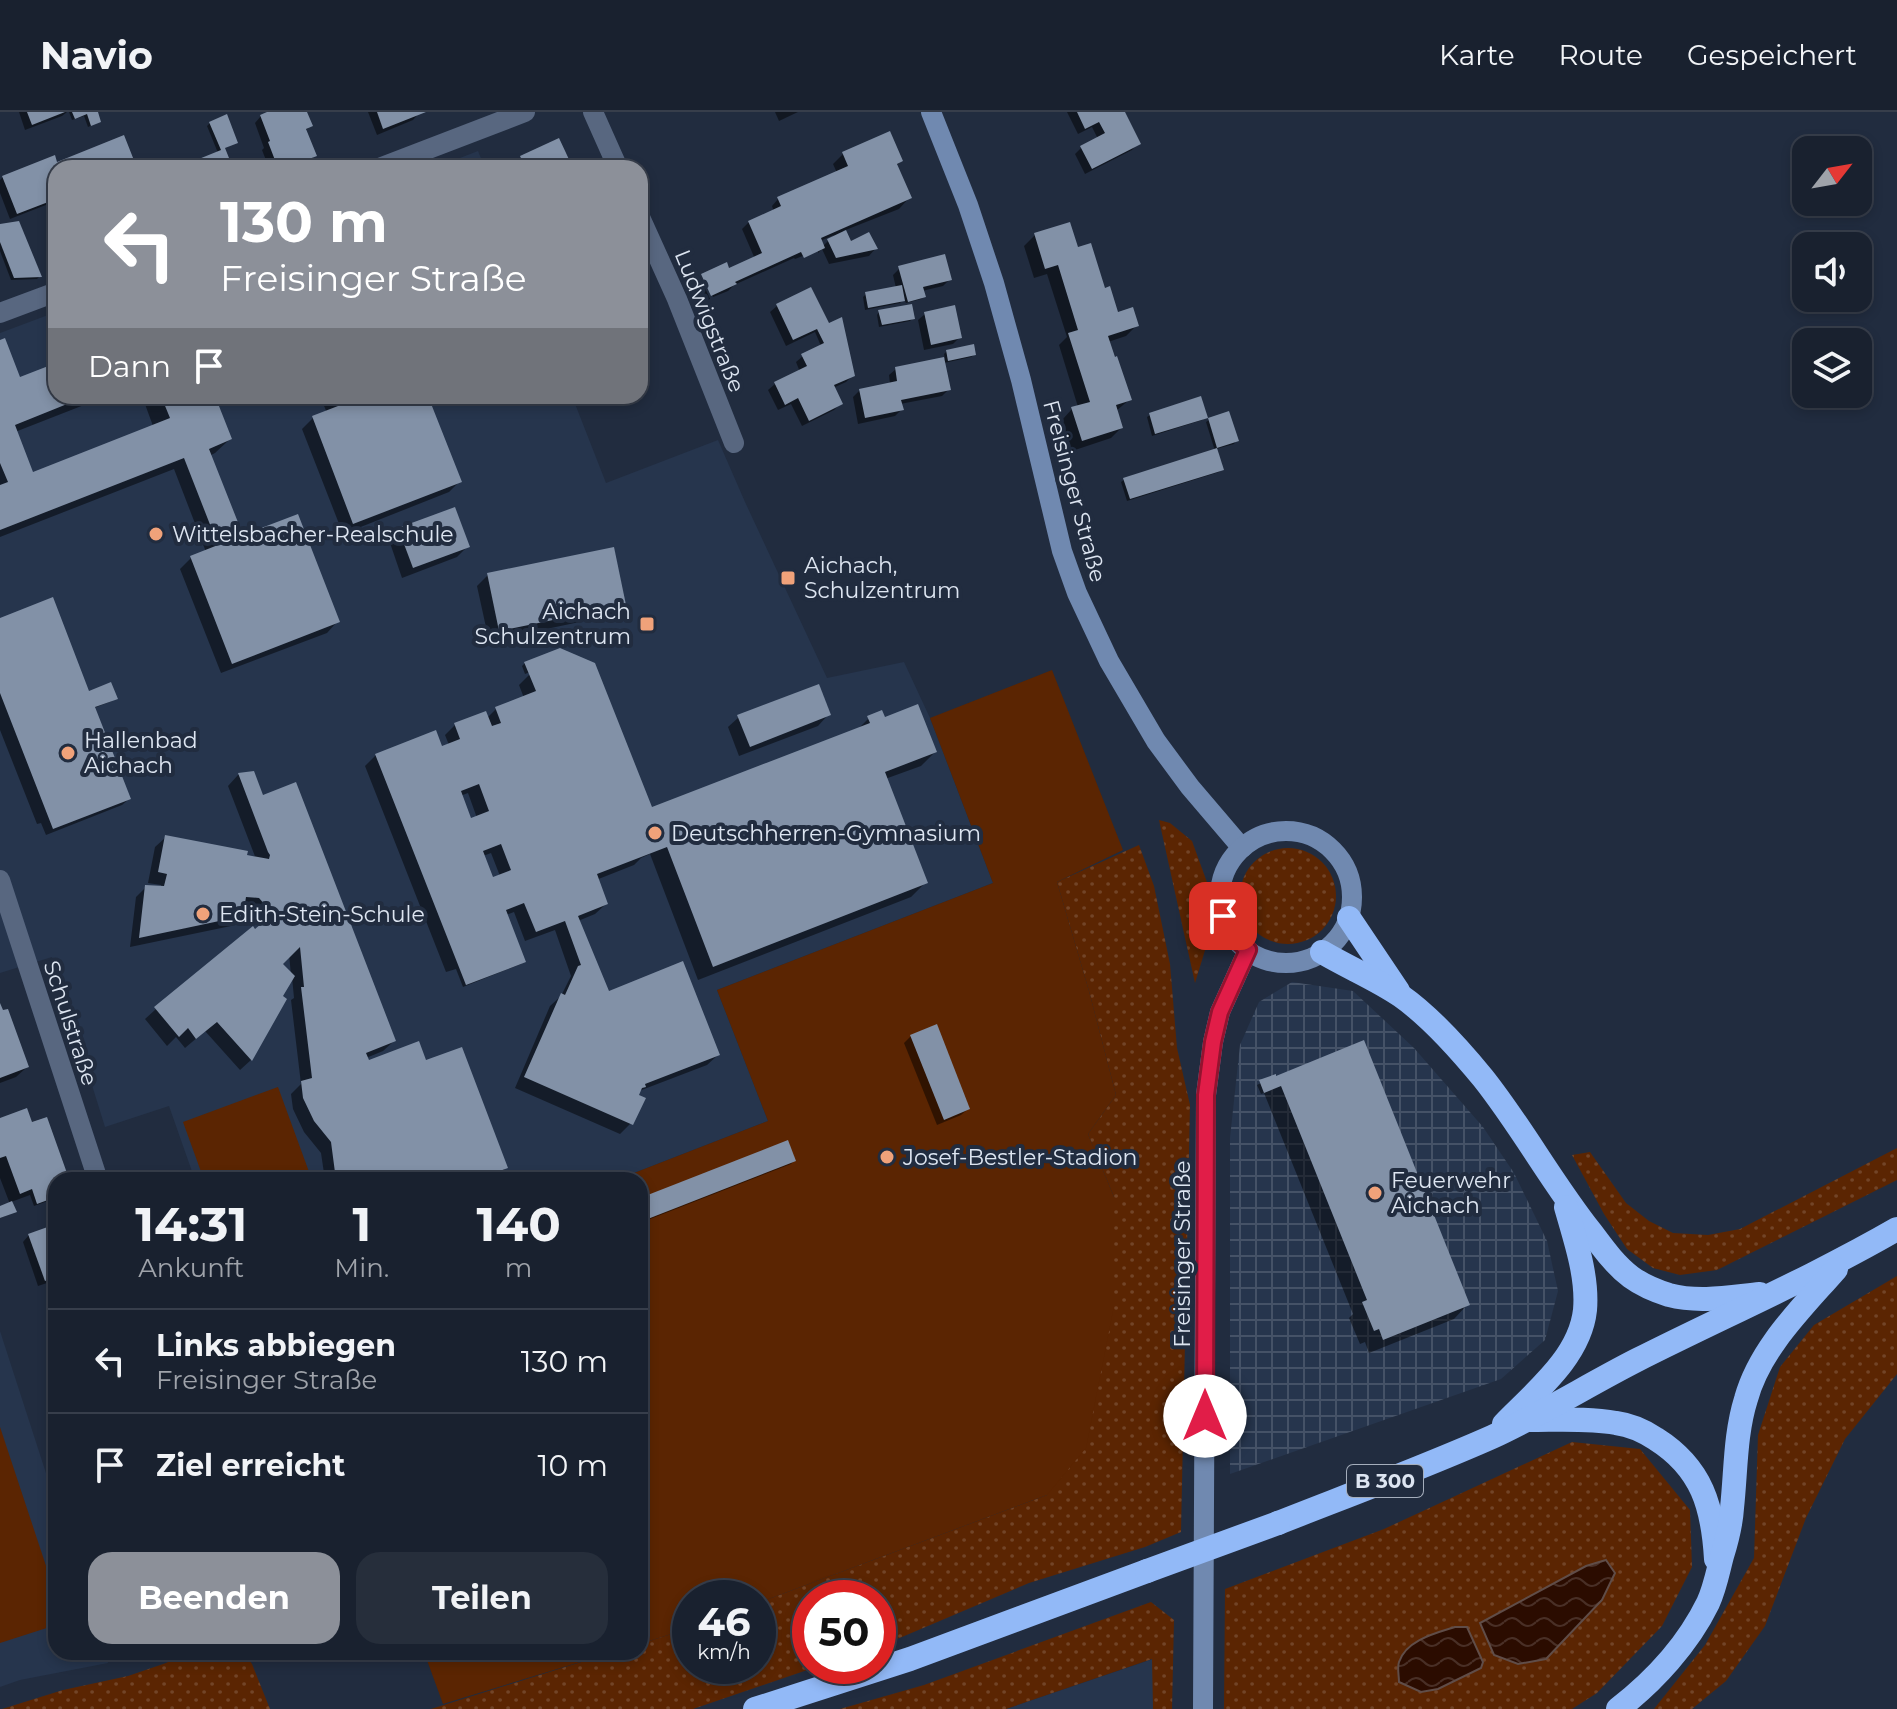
<!DOCTYPE html>
<html lang="de">
<meta charset="utf-8">
<style>
:root{--surface:#19212f;--page:#262e3b;--text:#f1f3f6;--muted:#9fa3aa;--line:#373e4b;--accent:#8c9099}
body{margin:0;font-family:Montserrat,sans-serif;background:var(--page);color:var(--text);height:100vh;display:flex;flex-direction:column;font-size:30px;white-space:nowrap}
*{box-sizing:border-box;margin:0}
p{font-size:26px;color:var(--muted)}
.icon{flex:none;width:44px;height:44px;fill:none;stroke:currentColor;stroke-width:2;stroke-linecap:round;stroke-linejoin:round}
.map{position:relative;flex:1;overflow:hidden}
.drawer{position:absolute;left:48px;top:1060px;width:600px;height:488px;display:flex;flex-direction:column;background:var(--surface);border-radius:24px;box-shadow:0 4px 12px #0003,0 0 0 2px var(--line)}
.drawer>*{flex:none}
.guide{position:absolute;left:48px;top:48px;width:600px;height:244px;border-radius:24px;box-shadow:0 4px 12px #0003,0 0 0 2px var(--line);background:#8c9099;color:#fff;overflow:hidden}
.needle{width:52px;rotate:59deg}
.fabs{position:absolute;left:1792px;top:24px;display:grid;gap:16px}
.fabs a{display:grid;place-items:center;width:80px;height:80px;border-radius:16px;background:var(--surface);box-shadow:0 4px 12px #0003,0 0 0 2px var(--line);font-size:40px}
.speed{position:absolute;left:672px;top:1468px;display:flex;gap:16px;font-size:40px;font-weight:700;text-align:center}
.speed>*{display:grid;place-content:center;width:104px;height:104px;border-radius:50%;background:var(--surface);box-shadow:0 4px 12px #0003,0 0 0 2px var(--line);line-height:1}
.speed small{font-size:20px;font-weight:400}
.speed .limit{border:12px solid #d22;background:#fff;color:#111}
.pin{position:absolute;display:grid;place-items:center;width:68px;height:68px;color:#fff;margin:-34px;border-radius:16px;box-shadow:0 4px 12px #0006}
.me{position:absolute;width:88px;margin:-44px;rotate:0deg;stroke-linejoin:round;filter:drop-shadow(0 0 6px #0008)}
.turn{display:flex;align-items:center;gap:28px;height:168px;padding:0 40px;font-size:36px}
.turn .icon{width:104px;height:104px;stroke-width:2.5}
.turn b{display:block;font-size:56px;line-height:68px}
.then{display:flex;align-items:center;height:76px;padding:0 40px;background:#0003;gap:16px;font-size:30px}
.eta{display:flex;justify-content:space-evenly;align-items:center;height:136px;text-align:center}
.eta b{font-size:48px;font-weight:700;line-height:56px}
.action{display:flex;gap:16px;margin-top:auto;padding:16px 40px}
.action a{flex:1;height:92px;border-radius:24px;background:var(--accent);color:#fff;font-size:32px;font-weight:700;line-height:92px;text-align:center}
.action a+a{background:var(--page);color:var(--text)}
ul{padding:0;list-style:none}
li{display:flex;align-items:center;gap:24px;height:104px;padding:0 40px;border-top:2px solid var(--line)}
li div{flex:1}
li b{display:block;font-size:30px}
li em{font-style:normal}
header{display:flex;align-items:center;gap:48px;box-sizing:border-box;height:112px;padding:0 40px;background:var(--surface);border-bottom:2px solid var(--line)}
header strong{font-size:38px}
nav{display:flex;gap:44px;margin-inline-start:auto;font-size:28px}
.map>svg:first-child{display:block}
.built{fill:#26354d}
.industrial{fill:url(#industrial-grid)}
.grass{fill:url(#grass-dots)}
.pitch{fill:#5b2502}
.water{fill:url(#water-waves);stroke:#604d48;stroke-width:2}
.shadow{fill:#0007;fill-rule:evenodd}
.building{fill:#8291a7;fill-rule:evenodd}
.lines{fill:none;stroke-linecap:round;stroke-linejoin:round}
.street{stroke:#586780;stroke-width:20}
.secondary{stroke:#7089b0;stroke-width:20}
.highway{stroke:#92b9f7;stroke-width:24}
.highway-bridge{stroke:#92b9f7;stroke-width:24}
.route-casing{stroke:#92132f;stroke-width:20}
.route{stroke:#e11d48;stroke-width:14}
.poi-dot{fill:#f0a27a;stroke:#212c3f;stroke-width:3}
.labels{text-anchor:middle;stroke-width:8;stroke-linejoin:round;paint-order:stroke}
.shield{fill:#212c3f;stroke:#a5aebc;stroke-width:2}
.shield-label{font-size:20px;font-weight:bold;fill:#dde5f1}
.street-label{font-size:22px;fill:#dde5f1;stroke:#212c3f}
.poi-label{font-size:22px;fill:#dde5f1;stroke:#212c3f;text-anchor:start}
</style>
<header>
<strong>Navio</strong>
<nav><a>Karte</a><a>Route</a><a>Gespeichert</a></nav>
</header>
<div class="map">
<svg width="1897" height="1597" viewBox="0 0 1897 1597">
<defs>
<pattern id="industrial-grid" width="8" height="8" patternUnits="userSpaceOnUse" patternTransform="scale(2)"><rect width="8" height="8" fill="#26354d"/><path d="M0 4h8M4 0v8" fill="none" stroke="#455267"/></pattern>
<pattern id="grass-dots" width="8" height="8" patternUnits="userSpaceOnUse" patternTransform="scale(2)"><rect width="8" height="8" fill="#5b2502"/><path d="M2 2h.1M6 6h.1" fill="none" stroke="#724427" stroke-width="1.8" stroke-linecap="round"/></pattern>
<pattern id="water-waves" width="16" height="10" patternUnits="userSpaceOnUse" patternTransform="scale(2)"><rect width="16" height="10" fill="#2b0c00"/><path d="M0 5q4-4 8 0t8 0" fill="none" stroke="#492f26"/></pattern>
</defs>
<rect width="100%" height="100%" fill="#212c3f"/>
<g class="built">
<path d="M478 39 485 56H434Z"/>
<path d="M56 200V284H572L606 371 718 328 745 390 827 566 904 550 930 606 993 771 717 878 768 1009 616 1068H195L169 994 105 1015 52 845 0 861V221Z"/>
<path d="M0 1219 56 1392V1540H104L108 1551 20 1568 0 1575Z"/>
<path d="M1153 1547V1597H1006Z"/>
</g>
<path class="industrial" d="M1292 870 1353 879 1414 936 1483 1015 1514 1061 1547 1129 1558 1179 1545 1228 1501 1267 1230 1362V1026L1240 933 1259 890Z"/>
<g class="grass">
<path d="M1159 708 1170 711 1192 729 1208 773 1210 822 1195 871Z"/>
<path d="M1139 733 1154 774 1170 852 1177 936 1190 993 1181 1420 1145 1435 1029 1471 902 1525 878 1534V1486H810V1554H819L693 1597H431L613 1540H640V1532L690 1516V1554H758V1491L1047 1383 1114 1085 1088 1022 1116 983 1089 879 1057 770Z"/>
<circle cx="1288" cy="784" r="48"/>
<path d="M1897 1036V1068L1717 1158 1680 1163 1653 1156 1627 1137 1604 1102 1572 1043 1590 1040 1626 1091 1649 1109 1673 1121 1708 1123 1740 1117Z"/>
<path d="M1897 1164V1262L1845 1327 1806 1406 1765 1514 1726 1569 1692 1597H1654L1705 1533 1754 1446 1758 1323 1780 1255 1814 1213Z"/>
<path d="M1572 1330 1640 1337 1690 1398 1692 1455 1662 1514 1597 1581 1572 1597H1224L1225 1477 1384 1417Z"/>
<path d="M1151 1490 1174 1508 1172 1597H1153L1152 1547 1006 1597H840L924 1573Z"/>
<path d="M188 1540H244L252 1552 270 1597H2L63 1578 128 1564 166 1551Z"/>
</g>
<g class="pitch">
<path d="M1052 558 1123 738 1057 770 1089 879 1116 983 1088 1022 1114 1085V1194L1086 1336 1047 1383 758 1491V1486H690V1516L640 1532V1068H616L768 1009 717 878 993 771 930 606Z"/>
<path d="M278 975 312 1068H204L183 1010Z"/>
<path d="M0 1315 56 1484V1513L0 1531Z"/>
<path d="M424 1540H613L443 1592Z"/>
</g>
<g class="water">
<path d="M1606 1448 1615 1461 1602 1488 1546 1547 1518 1552 1494 1543 1480 1511 1586 1454Z"/>
<path d="M1455 1515H1467L1483 1550 1481 1556 1438 1577 1421 1580 1399 1570C1399 1564 1397 1556 1399 1550 1406 1528 1436 1521 1455 1515Z"/>
</g>
<g class="shadow">
<path d="M19 0H67L62 4 25 18Z"/>
<path d="M69 0H96L99 10 88 15 84 4 72 8Z"/>
<path d="M273 0H305L310 14 305 19 315 43 308 50 292 56H269L262 38 264 36 255 11 261 4Z"/>
<path d="M368 0H419V1L413 8 377 23Z"/>
<path d="M775 0H798L779 9Z"/>
<path d="M1067 0H1122L1138 31 1132 38 1085 62 1075 42 1082 35 1098 27 1092 15 1078 22Z"/>
<path d="M210 11 236 30 223 37 230 56H187L191 52 218 41 207 14Z"/>
<path d="M843 42 901 49 896 54 909 86 899 97 843 119 850 132 875 137 869 144 829 152 822 137 818 141V138L795 147 794 146 734 173 728 179 713 185 704 164 728 158 755 147 742 117 749 110 774 100 772 94 778 87 837 61 833 52ZM834 123 822 135 820 129Z"/>
<path d="M521 45 571 56H511Z"/>
<path d="M56 52 135 56H56V89L10 107 0 81V68L3 65Z"/>
<path d="M0 114 40 164 37 167 11 168 0 139Z"/>
<path d="M1035 123 1077 138 1104 179 1117 203 1136 214 1126 224 1108 230 1129 288 1116 299 1121 316 1111 326 1072 339 1062 308 1072 297 1078 295 1059 233 1067 225 1047 162 1034 166 1024 134Z"/>
<path d="M900 156 950 167 943 174 922 179 924 184 921 187 906 191 904 187 900 191 865 198 863 185 866 182 896 176 893 163Z"/>
<path d="M700 165 710 187 704 189 695 170Z"/>
<path d="M810 178 853 263 846 270 833 276 840 292 834 298 802 314 791 292 778 298 768 278 775 272 800 260 796 250 803 244 821 234 815 220 786 234 770 200 777 194Z"/>
<path d="M879 200 913 206 910 209 879 215 877 203Z"/>
<path d="M925 202 960 225 953 232 924 238 918 208Z"/>
<path d="M0 230 19 267 56 253V284H107L15 320 32 362 153 314 142 284H199L203 296 230 327 215 341 209 344 242 426 337 510 327 521 221 561 180 457 191 446 206 440 174 357 0 425Z"/>
<path d="M947 239 974 243 971 245 944 251 949 277 942 284 900 292 901 298 895 304 858 312 853 285 860 278 890 272 889 263 896 257 945 247 944 242Z"/>
<path d="M320 284H426L459 370 449 380 343 422 302 317 313 306 327 301Z"/>
<path d="M1150 303 1205 305 1202 308 1152 324 1147 305Z"/>
<path d="M1209 308 1236 329 1234 332 1216 337 1222 357 1219 360 1127 389 1121 370 1124 368 1215 339 1206 310Z"/>
<path d="M399 418 467 435 457 445 402 466 389 428Z"/>
<path d="M488 463 624 493 613 503 489 529 477 474Z"/>
<path d="M0 508 88 581 112 589 94 596 129 687 122 693 46 723 41 711 37 712 0 618Z"/>
<path d="M560 538 594 552 651 699 856 619 869 606 881 601 884 608 917 595 935 640 921 654 885 667 925 771 911 785 698 868 650 742 641 746 634 753 596 768 606 792 595 802 578 809 607 881 682 851 718 943 707 953 639 979 637 984 643 987 631 1011 620 1022 515 976 550 894 561 884 571 864 555 818 525 829 514 800 506 803 524 849 521 852 463 875 456 857 446 860 365 654 376 643 435 621 441 636 449 633 445 623 455 613 485 601 487 606 496 597 524 586 519 573 533 559 525 562 522 554 525 551ZM468 681 477 706 470 708 460 684ZM491 741 500 764 492 767 483 744Z"/>
<path d="M828 603 818 614 739 644 728 615 739 605Z"/>
<path d="M252 662 261 685 394 929 383 939 366 946 367 951H425L506 1056 495 1066 491 1068H325L321 1041 304 1020 293 997 291 982 301 972 291 888 294 886 292 865 281 884 284 888 251 948 240 958 205 919 185 936 176 925 167 934 145 907 156 897 263 813 249 796 243 795 242 803 231 814 130 835 136 785 146 775 161 776V773L148 771 155 735 166 725 256 747 228 674 238 663ZM289 842 291 863 280 852Z"/>
<path d="M0 896 27 955 16 965 0 971Z"/>
<path d="M911 924 968 997 961 1003 937 1013 904 931Z"/>
<path d="M1275 964 1468 1192 1454 1207 1369 1241 1365 1230 1360 1232 1349 1206 1353 1202 1264 981 1261 982 1257 973Z"/>
<path d="M0 1008 30 1009 66 1063 61 1068H56V1086L34 1094 30 1083 11 1090V1102L0 1106V1096L10 1092 0 1066Z"/>
<path d="M794 1049 791 1052 640 1111V1088Z"/>
<path d="M56 1114V1168L38 1174 23 1130 29 1123Z"/>
</g>
<g class="building">
<path d="M27 0H65L32 13Z"/>
<path d="M72 0H98L101 10 91 14 87 2 75 7Z"/>
<path d="M267 0H307L313 14 306 17 317 44 285 56H278L268 30 270 29 260 3Z"/>
<path d="M377 0H426L383 17Z"/>
<path d="M1077 0H1125L1141 32 1092 57 1080 34 1105 21 1099 10 1085 17Z"/>
<path d="M227 2 238 31 225 36 233 56H192L189 51 221 38 209 10Z"/>
<path d="M890 19 903 49 897 52 912 86 821 126 825 136 804 146 801 140 735 170 737 172 711 184 701 162 727 150 729 156 762 141 748 109 781 94 777 85 848 54 842 40Z"/>
<path d="M124 23 137 56H56V87L17 102 2 64 55 43 57 50Z"/>
<path d="M559 26 573 56H525L520 44Z"/>
<path d="M19 109 42 165 14 166 0 130V112Z"/>
<path d="M1070 110 1078 135 1091 131 1105 176 1110 174 1118 200 1133 195 1139 214 1108 224 1115 245 1117 244 1132 288 1116 293 1123 316 1082 329 1071 295 1090 290 1068 221 1078 218 1058 153 1045 157 1034 121Z"/>
<path d="M846 118 851 129 869 120 878 137 836 146 827 127Z"/>
<path d="M945 142 952 168 923 175 926 185 908 190 898 154Z"/>
<path d="M902 173 905 189 868 196 865 180Z"/>
<path d="M811 175 829 211 842 205 855 264 834 273 843 292 809 309 798 286 785 293 774 270 807 254 801 242 824 231 817 217 793 228 776 192Z"/>
<path d="M912 192 915 207 882 213 878 198Z"/>
<path d="M955 193 962 226 931 233 924 200Z"/>
<path d="M5 226 20 265 56 251V284H87L15 313 33 360 170 306 161 284H201L205 294 217 289 232 327 209 337 243 423 298 402 340 510 232 552 190 444 218 433 184 346 0 418V373L8 370 0 351V228Z"/>
<path d="M974 232 976 243 948 249 946 238Z"/>
<path d="M944 245 951 278 901 288 904 298 865 306 859 277 897 269 895 255Z"/>
<path d="M334 284H428L462 370 353 412 312 304 338 294Z"/>
<path d="M1201 284 1208 306 1155 322 1149 301Z"/>
<path d="M1229 299 1239 329 1217 336 1208 306Z"/>
<path d="M1217 336 1224 358 1130 387 1123 366Z"/>
<path d="M455 395 470 435 413 456 398 416Z"/>
<path d="M614 435 626 493 499 519 487 461Z"/>
<path d="M53 485 89 579 111 570 118 587 95 595 131 687 53 717 0 581V506Z"/>
<path d="M560 536 595 551 652 695 870 611 867 604 882 598 885 605 918 592 937 640 885 660 928 771 713 855 667 735 597 762 608 792 578 804 609 879 683 849 720 943 645 972 646 975 642 976 639 983 646 986 633 1013 524 965 561 881 565 883 578 854 581 853 565 809 536 820 524 791 506 798 526 850 466 873 375 642 436 618 442 634 460 627 454 611 486 599 492 614 501 611 495 595 536 579 524 550ZM479 672 489 699 471 706 461 679ZM501 732 511 758 493 765 483 739Z"/>
<path d="M819 572 831 603 750 635 737 603Z"/>
<path d="M254 659 263 683 296 670 396 929 366 941 369 948 419 929 426 948 462 935 508 1056 483 1065 484 1068H336L331 1030 314 1009 303 986 301 969 312 966 301 875H304L300 835 283 852 295 864 283 884 287 887 252 949 217 910 196 927 188 916 179 925 154 895 253 814 255 817 273 802 259 786 246 785 243 804 139 826 145 773 164 774 167 762 158 760 165 723 248 739 247 743 269 747 270 743 268 740 238 661Z"/>
<path d="M0 891 3 898 8 897 29 955 0 966Z"/>
<path d="M937 912 970 997 944 1008 910 923Z"/>
<path d="M1364 928 1470 1193 1383 1228 1379 1217 1374 1219 1362 1190 1367 1188 1281 974 1264 981 1259 968 1276 962V964Z"/>
<path d="M27 996 32 1010 47 1005 68 1064 61 1068H56V1085L37 1092 32 1077 20 1082 6 1044 0 1046V1006Z"/>
<path d="M788 1028 796 1049 640 1110V1086Z"/>
<path d="M12 1089 17 1100 0 1106V1094Z"/>
<path d="M56 1112V1165L45 1169 28 1122Z"/>
</g>
<g class="lines">
<g class="street">
<path d="M593 0 618 56"/>
<path d="M379 56 525 0"/>
<path d="M640 105 677 187 734 331"/>
<path d="M0 201 56 180"/>
<path d="M0 768 98 1068"/>
</g>
<g class="secondary">
<path d="M931 0 968 93 994 171 1021 268 1062 439 1077 481 1109 549 1156 629 1190 675 1242 736"/>
<circle cx="1286" cy="785" r="66"/>
<path d="M1203 1597 1206 983 1213 930 1220 900 1248 838"/>
</g>
<g class="highway">
<path d="M1349 806 1398 879"/>
<path d="M1322 840C1347 855 1378 868 1401 884 1431 905 1460 938 1483 966 1522 1015 1552 1071 1591 1120 1603 1136 1615 1153 1631 1165 1642 1173 1656 1179 1669 1183 1699 1191 1730 1185 1760 1182"/>
<path d="M1530 1308C1558 1308 1589 1306 1616 1311 1631 1313 1644 1319 1656 1327 1702 1356 1713 1395 1716 1447"/>
<path d="M1504 1312C1535 1280 1580 1245 1585 1198 1588 1164 1575 1127 1566 1095"/>
<path d="M1278 1411C1349 1383 1422 1356 1492 1325 1542 1302 1588 1273 1637 1248 1724 1204 1812 1166 1897 1117"/>
<path d="M755 1597 910 1547 1147 1459"/>
<path d="M1618 1597C1654 1569 1688 1532 1708 1491 1715 1476 1718 1459 1722 1444 1727 1428 1731 1412 1732 1396 1736 1359 1735 1322 1746 1287 1760 1236 1802 1196 1836 1157"/>
</g>
<path class="highway-bridge" d="M1147 1459 1278 1411"/>
</g>
<g class="lines">
<g class="route-casing">
<path id="route" d="M1205 1304 1206 983 1213 930 1220 900 1248 838 1237 828 1223 804"/>
</g>
<use href="#route" class="route"/>
</g>
<g class="poi-dot">
<circle cx="156" cy="422" r="8"/>
<rect x="780" y="458" width="16" height="16" rx="4"/>
<rect x="639" y="504" width="16" height="16" rx="4"/>
<circle cx="68" cy="641" r="8"/>
<circle cx="655" cy="721" r="8"/>
<circle cx="203" cy="802" r="8"/>
<circle cx="887" cy="1045" r="8"/>
<circle cx="1375" cy="1081" r="8"/>
</g>
<g class="labels">
<rect class="shield" x="1347" y="1353" width="76" height="32" rx="6"/>
<g class="shield-label">
<text x="1385" y="1376">B 300</text>
</g>
<g class="street-label">
<text transform="translate(710 209) rotate(68)" y="8">Ludwigstraße</text>
<text transform="translate(1075 379) rotate(75)" y="8">Freisinger Straße</text>
<text transform="translate(71 911) rotate(72)" y="8">Schulstraße</text>
<text transform="translate(1182 1142) rotate(-90)" y="8">Freisinger Straße</text>
</g>
<g class="poi-label">
<text x="172" y="430">Wittelsbacher-Realschule</text>
<text x="804" y="461">Aichach,<tspan x="804" dy="25">Schulzentrum</tspan></text>
<text x="631" y="507" text-anchor="end">Aichach<tspan x="631" dy="25">Schulzentrum</tspan></text>
<text x="84" y="636">Hallenbad<tspan x="84" dy="25">Aichach</tspan></text>
<text x="671" y="729">Deutschherren-Gymnasium</text>
<text x="219" y="810">Edith-Stein-Schule</text>
<text x="903" y="1053">Josef-Bestler-Stadion</text>
<text x="1391" y="1076">Feuerwehr<tspan x="1391" dy="25">Aichach</tspan></text>
</g>
</g>
</svg>
<div class="fabs">
<a><svg class="needle" viewBox="-14 -14 28 28"><path d="M0-13l5 13h-10z" fill="#e53935"/><path d="M0 13l5-13h-10z" fill="#9fa3aa"/></svg></a>
<a><svg class="icon" aria-label="sound" viewBox="0 0 24 24"><path d="M4 9h4l5-4v14l-5-4H4zM17 9q2 3 0 6"/></svg></a>
<a><svg class="icon" aria-label="layers" viewBox="0 0 24 24"><path d="M12 4l9 5-9 5-9-5zM3 14l9 5 9-5"/></svg></a>
</div>
<div class="speed"><div>46<small>km/h</small></div><div class="limit">50</div></div>
<div class="pin" style="left:1223px;top:804px;background:#d93025"><svg class="icon" aria-label="arrive" viewBox="0 0 24 24"><path d="M6 21V4h12l-3 4 3 4H6"/></svg></div>
<svg class="me" style="left:1205px;top:1304px" viewBox="-20 -20 40 40"><circle r="19" fill="#fff"/><path d="M0-13L10 11 0 6-10 11z" fill="#e11d48"/></svg>
<div class="guide">
<div class="turn"><svg class="icon" aria-label="left" viewBox="0 0 24 24"><path d="M17 20v-9H6M10 6l-5 5 5 5"/></svg><div><b>130 m</b>Freisinger Straße</div></div>
<div class="then">Dann<svg class="icon" aria-label="arrive" viewBox="0 0 24 24"><path d="M6 21V4h12l-3 4 3 4H6"/></svg></div>
</div>
<section class="drawer">
<div class="eta">
<div><b>14:31</b><p>Ankunft</p></div>
<div><b>1</b><p>Min.</p></div>
<div><b>140</b><p>m</p></div>
</div>
<ul>
<li><svg class="icon" aria-label="left" viewBox="0 0 24 24"><path d="M17 20v-9H6M10 6l-5 5 5 5"/></svg><div><b>Links abbiegen</b><p>Freisinger Straße</p></div><em>130 m</em></li>
<li><svg class="icon" aria-label="arrive" viewBox="0 0 24 24"><path d="M6 21V4h12l-3 4 3 4H6"/></svg><div><b>Ziel erreicht</b></div><em>10 m</em></li>
</ul>
<div class="action"><a>Beenden</a><a>Teilen</a></div>
</section>
</div>
